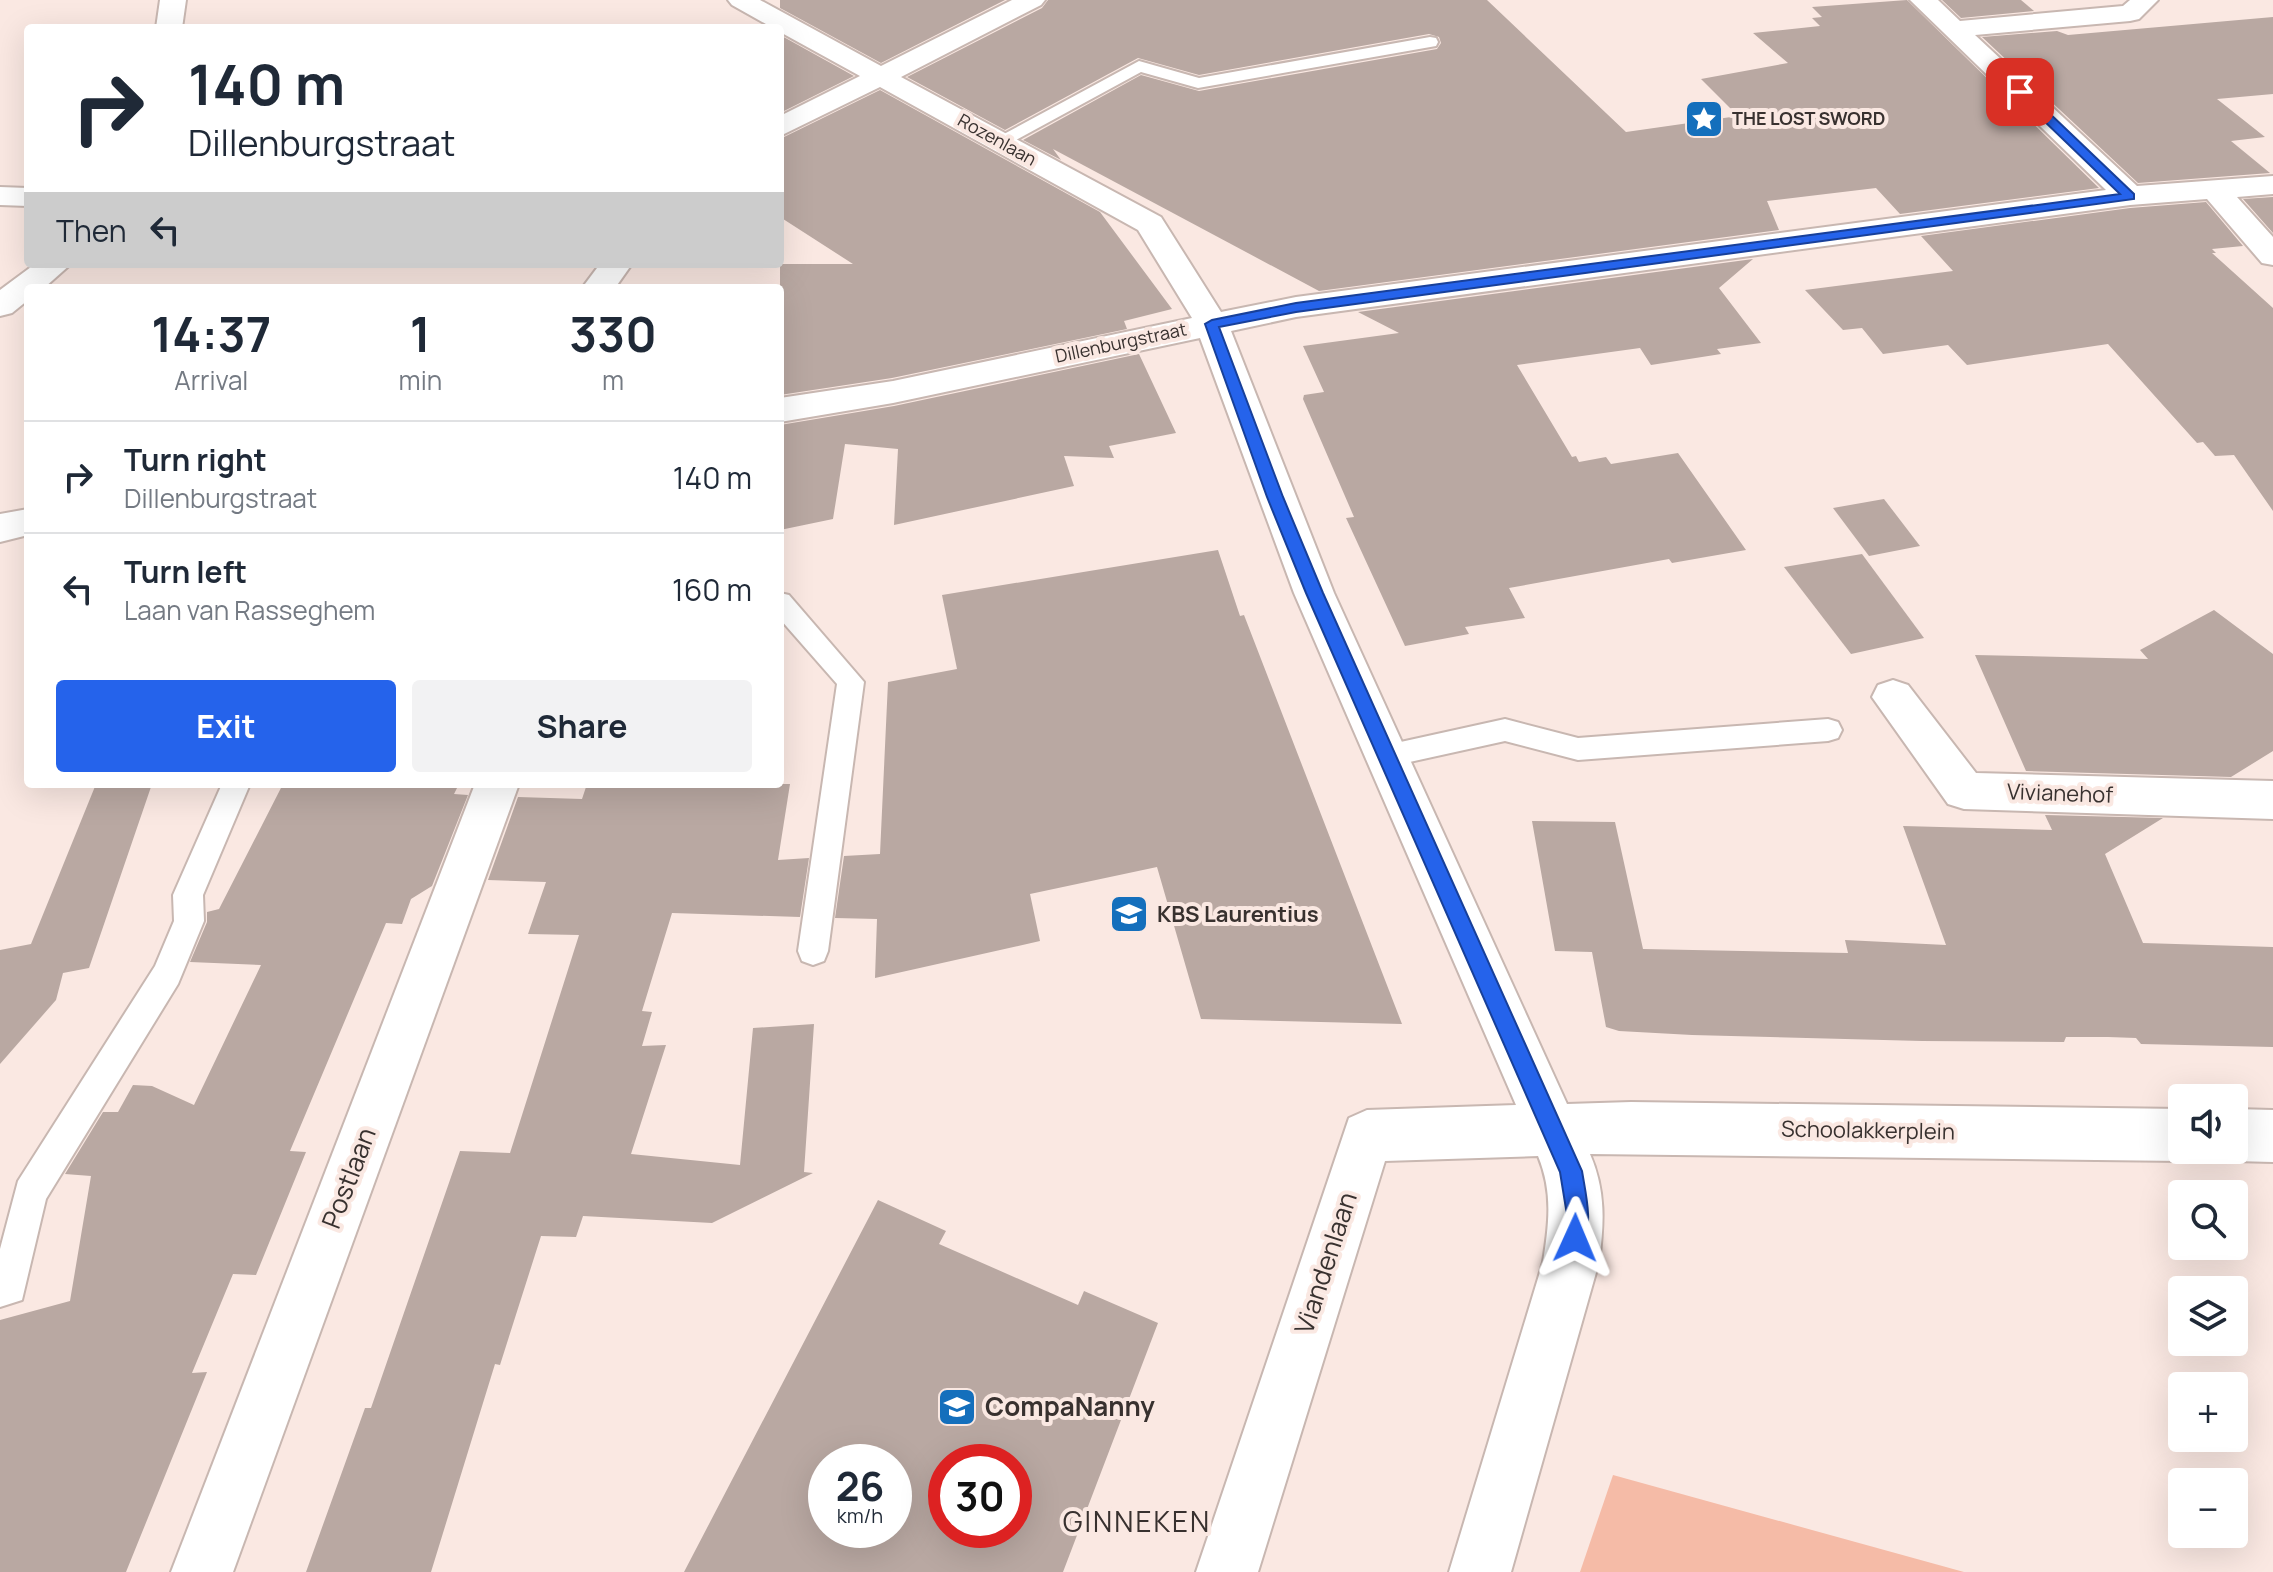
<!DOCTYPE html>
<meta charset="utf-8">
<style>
:root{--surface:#fff;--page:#f2f2f3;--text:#1f2937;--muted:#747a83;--line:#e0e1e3;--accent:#2563eb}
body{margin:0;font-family:Manrope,sans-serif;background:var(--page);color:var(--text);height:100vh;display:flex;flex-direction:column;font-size:30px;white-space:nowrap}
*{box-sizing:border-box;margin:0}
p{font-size:26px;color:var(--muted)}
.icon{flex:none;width:44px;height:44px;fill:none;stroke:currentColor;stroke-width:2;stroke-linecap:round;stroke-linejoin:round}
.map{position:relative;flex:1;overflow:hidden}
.side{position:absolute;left:24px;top:284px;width:760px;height:504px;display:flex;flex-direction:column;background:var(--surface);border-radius:8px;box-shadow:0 8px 32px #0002}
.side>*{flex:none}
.top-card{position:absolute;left:24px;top:24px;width:760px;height:244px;border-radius:8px;box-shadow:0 8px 32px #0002;background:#fff;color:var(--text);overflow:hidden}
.buttons{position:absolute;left:2168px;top:1084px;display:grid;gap:16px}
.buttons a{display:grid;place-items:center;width:80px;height:80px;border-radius:8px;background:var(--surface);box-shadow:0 8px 32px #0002;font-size:40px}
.speed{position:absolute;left:808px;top:1444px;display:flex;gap:16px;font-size:40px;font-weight:700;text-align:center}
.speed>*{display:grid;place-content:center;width:104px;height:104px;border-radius:50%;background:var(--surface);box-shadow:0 8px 32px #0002;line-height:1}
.speed small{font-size:20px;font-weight:400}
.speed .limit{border:12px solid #d22;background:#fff;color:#111}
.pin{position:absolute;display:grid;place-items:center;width:68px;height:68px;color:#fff;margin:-34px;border-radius:16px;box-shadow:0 4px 12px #0006}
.me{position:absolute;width:88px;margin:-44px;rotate:1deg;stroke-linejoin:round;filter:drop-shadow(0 0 6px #0008)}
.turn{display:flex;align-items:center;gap:28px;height:168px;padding:0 32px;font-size:36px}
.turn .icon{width:104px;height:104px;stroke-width:2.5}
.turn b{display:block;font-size:56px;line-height:68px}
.then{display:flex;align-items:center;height:76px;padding:0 32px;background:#0003;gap:16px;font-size:30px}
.eta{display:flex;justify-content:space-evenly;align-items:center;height:136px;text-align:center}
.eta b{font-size:48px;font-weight:700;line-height:56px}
.primary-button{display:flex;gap:16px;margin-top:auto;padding:16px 32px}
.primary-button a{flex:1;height:92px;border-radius:8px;background:var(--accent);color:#fff;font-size:32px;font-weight:700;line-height:92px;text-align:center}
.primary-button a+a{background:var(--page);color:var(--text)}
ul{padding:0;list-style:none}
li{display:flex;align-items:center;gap:24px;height:112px;padding:0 32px;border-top:2px solid var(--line)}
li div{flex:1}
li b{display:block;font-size:30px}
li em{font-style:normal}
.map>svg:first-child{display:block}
.green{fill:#f5bba7}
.building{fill:#b9a8a2;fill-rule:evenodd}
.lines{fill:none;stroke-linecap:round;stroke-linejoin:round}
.lane-casing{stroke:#c8b7b1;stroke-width:4}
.street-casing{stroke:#c8b7b1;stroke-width:4}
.lane{fill:#fff;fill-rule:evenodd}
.street{fill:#fff;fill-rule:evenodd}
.route{fill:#2563eb;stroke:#184099;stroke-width:2}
.labels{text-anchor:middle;stroke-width:8;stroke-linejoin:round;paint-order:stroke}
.far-poi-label{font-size:18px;font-weight:bold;fill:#38312f;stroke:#fae8e2;text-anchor:start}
.far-street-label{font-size:18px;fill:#38312f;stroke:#fae8e2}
.street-label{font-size:22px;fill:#38312f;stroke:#fae8e2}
.poi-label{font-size:22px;font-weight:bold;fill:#38312f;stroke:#fae8e2;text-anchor:start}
.near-street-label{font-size:26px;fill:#38312f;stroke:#fae8e2}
.near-poi-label{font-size:26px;font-weight:bold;fill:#38312f;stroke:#fae8e2;text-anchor:start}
.near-neighbourhood-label{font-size:28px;letter-spacing:2px;fill:#38312f;stroke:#fae8e2}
</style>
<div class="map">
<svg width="2273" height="1572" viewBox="0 0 2273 1572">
<rect width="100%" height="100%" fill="#fae8e2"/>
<path class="green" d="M1613 1475 1964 1572H1580Z"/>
<g class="building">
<path d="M780 0H1005L881 63 780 8Z"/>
<path d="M1048 0H1487L1626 132 1738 116 1701 79 1788 63 1753 33 1820 26 1812 18 1822 17 1812 7 1907 0 2099 188 1900 214 1876 188 1767 201 1779 230 1319 291 1053 149 1061 160 1023 140 1141 75 1199 91 1437 49 1441 43 1439 37 1429 34 1199 75 1138 58 1005 130 907 77 1042 8Z"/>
<path d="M1942 0H2021L2034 11 1961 18Z"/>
<path d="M2273 17V94L2217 99 2265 137 2231 141 2270 173 2138 183 1982 37 2057 31 2068 35Z"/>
<path d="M780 35 854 76 780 113Z"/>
<path d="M880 90 1100 212 1172 309 1124 321 1127 329 892 378 780 395V264H853L780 217V139Z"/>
<path d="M2273 197V233L2243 199Z"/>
<path d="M2206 202 2243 246 2212 249 2216 253H2212L2273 308V511L2234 455 2215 456 2203 442 2197 443 2108 344 1967 365 1948 345 1883 354 1862 328 1843 330 1805 290 1953 271 1921 236 2130 208Z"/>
<path d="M1753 259 1719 288 1761 343 1717 349 1721 354 1651 365 1640 348 1517 365 1572 457 1576 456 1579 462 1606 457 1611 464 1678 453 1746 550 1672 563 1669 559 1509 588 1525 618 1465 627 1469 634 1405 646 1346 518 1354 517 1303 399 1304 395 1324 392 1303 346 1399 333 1358 312Z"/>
<path d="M1139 354 1176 433 1109 446 1114 458 1064 456 1074 486 894 525 898 449 845 444 833 519 780 530V425L894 406Z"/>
<path d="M1884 499 1920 546 1869 556 1833 508Z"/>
<path d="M1218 550 1240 616 1244 615 1402 1024 1201 1019 1157 867 1030 894 1040 941 875 978 877 919 835 918 844 856 880 854 888 682 957 669 942 595Z"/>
<path d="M1862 554 1924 638 1851 654 1784 567Z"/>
<path d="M2214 610 2273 654V751L2231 777 2026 771 1975 655 2148 659 2140 650Z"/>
<path d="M96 784H152L89 968 63 973 56 1000 0 1064V950L31 944Z"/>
<path d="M283 784H459L454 794 468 795 432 886 411 899 402 924 386 923 290 1151 306 1152 256 1275 233 1274 192 1373 207 1372 126 1572H0V1320L70 1301 91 1176 65 1174 103 1112H118L133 1085 152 1086 194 1105 261 965 190 962 207 922V912L219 909Z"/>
<path d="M587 784H790L778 860 809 858 800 917 672 913 642 1011 652 1012 642 1046 666 1045 631 1154 740 1165 753 1028 814 1024 804 1172 813 1173 712 1223 583 1216 576 1237 541 1236 500 1365 495 1364 431 1572H306L365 1408H371L460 1151 510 1153 579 935 528 934 546 882 488 880 518 797 582 799Z"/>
<path d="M2045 815 2163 818 2105 854 2143 943 2273 947V1047L2141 1044 2136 1038 2108 1037H2066L2064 1042 1922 1041 1692 1035 1619 1031 1606 1027 1592 952 1555 951 1532 821 1615 822 1643 949 1848 953 1845 940 1946 945 1903 826 2052 830Z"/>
<path d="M878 1200 946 1231 939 1244 1078 1305 1084 1291 1158 1323 1063 1572H684ZM826 1462H894V1530H826ZM946 1462H1014V1530H946Z"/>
</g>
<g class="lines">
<g class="lane-casing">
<g id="lane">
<path d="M1430 37 1436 38 1438 42 1436 46 1198 88 1141 72 1007 145H993L991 141 1139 61 1199 78Z"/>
<path d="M780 593 789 595 864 682 828 951 824 961 813 965 802 961 798 951 837 684 780 619Z"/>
<path d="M1505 719 1578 738 1828 719 1838 722 1842 730 1838 738 1828 741 1578 760 1505 741 1387 767 1377 764 1373 756 1377 748 1387 745Z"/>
<path d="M222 784H250L203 895 204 921 178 984 46 1199 22 1300 0 1307V1249L18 1181 155 966 174 921 173 895Z"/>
</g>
</g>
<g class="street-casing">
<g id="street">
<path d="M160 0H186L182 28H156Z"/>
<path d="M728 0H760L881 66 1012 0H1045L1041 5 901 77 1161 217 1221 312 1296 297 2106 190 1910 0H1938L1960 21 2123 6 2130 0H2158L2139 19 2130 21 1975 35 2137 186 2273 176V194L2237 197 2273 237V265L2262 263 2207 199 2130 205 1296 317 1231 331 1334 593 1567 1104 1631 1102 2182 1109V1150H2202L2200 1153 2182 1161 1590 1154C1606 1191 1604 1223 1599 1262L1511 1572H1449L1543 1262C1549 1224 1553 1192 1538 1156L1385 1161 1258 1572H1196L1349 1118 1367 1110 1516 1105 1294 593 1200 338 893 403 780 422V398L893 381 1192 318 1138 230 880 87 780 136V116L860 76 780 32V28H773L732 5Z"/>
<path d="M0 187 28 188V206L0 205Z"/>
<path d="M35 264H71L44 288H28V300L12 313 0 316V290Z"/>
<path d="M600 264H632L615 288H582Z"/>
<path d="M28 509V535L0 542V514Z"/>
<path d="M1893 680 1908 685 1976 773 2273 781V819L1964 809 1948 804 1872 697 1878 685Z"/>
<path d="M475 784H519L233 1572H171Z"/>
<path d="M2234 1109 2273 1110V1162L2234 1161 2216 1153 2214 1150H2234Z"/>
</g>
</g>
<use href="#lane" class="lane"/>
<use href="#street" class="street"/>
</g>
<path class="route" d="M2016 89H2024L2134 194V199L1296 312 1219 327 1283 497 1323 593 1582 1171C1586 1196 1593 1222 1583 1246L1575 1249 1567 1246 1564 1238 1567 1215 1560 1172 1306 593 1267 497 1205 324 1212 320 1296 303 2120 194 2016 94Z"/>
<defs>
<g id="sight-square" transform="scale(2)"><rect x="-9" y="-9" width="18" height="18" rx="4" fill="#146fbc" stroke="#fae8e2"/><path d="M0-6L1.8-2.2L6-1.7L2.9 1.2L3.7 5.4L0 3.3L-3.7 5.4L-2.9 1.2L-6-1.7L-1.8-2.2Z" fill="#fff"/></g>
<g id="school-square" transform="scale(2)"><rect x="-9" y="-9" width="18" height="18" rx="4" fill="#146fbc" stroke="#fae8e2"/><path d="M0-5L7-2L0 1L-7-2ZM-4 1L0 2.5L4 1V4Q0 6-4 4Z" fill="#fff"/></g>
</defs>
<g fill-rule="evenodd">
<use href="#sight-square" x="1704" y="119"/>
<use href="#school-square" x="1129" y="914"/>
<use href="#school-square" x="957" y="1407"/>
</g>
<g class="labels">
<g class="far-poi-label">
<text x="1732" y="125">THE LOST SWORD</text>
</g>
<g class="far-street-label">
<text transform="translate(997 140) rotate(29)" y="6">Rozenlaan</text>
<text transform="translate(1121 343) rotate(-12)" y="6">Dillenburgstraat</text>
</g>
<g class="street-label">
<text transform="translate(2060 793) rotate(2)" y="8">Vivianehof</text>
<text transform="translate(1868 1130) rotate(1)" y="8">Schoolakkerplein</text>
</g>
<g class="poi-label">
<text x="1157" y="922">KBS Laurentius</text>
</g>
<g class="near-street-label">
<text transform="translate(349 1178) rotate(-69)" y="9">Postlaan</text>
<text transform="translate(1326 1263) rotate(-72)" y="9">Viandenlaan</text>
</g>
<g class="near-poi-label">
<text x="985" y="1416">CompaNanny</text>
</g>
<g class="near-neighbourhood-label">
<text x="1137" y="1532">GINNEKEN</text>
</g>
</g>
</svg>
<div class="buttons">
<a><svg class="icon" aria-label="sound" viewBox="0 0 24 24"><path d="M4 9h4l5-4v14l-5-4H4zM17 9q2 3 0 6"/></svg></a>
<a><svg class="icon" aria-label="search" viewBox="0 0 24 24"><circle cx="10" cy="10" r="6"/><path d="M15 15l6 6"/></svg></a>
<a><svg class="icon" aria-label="layers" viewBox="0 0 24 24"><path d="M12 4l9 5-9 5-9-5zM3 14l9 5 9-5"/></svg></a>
<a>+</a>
<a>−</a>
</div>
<div class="speed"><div>26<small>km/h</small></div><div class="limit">30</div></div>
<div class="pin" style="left:2020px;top:92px;background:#d93025"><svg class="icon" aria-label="arrive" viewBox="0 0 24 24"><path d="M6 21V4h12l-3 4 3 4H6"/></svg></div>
<svg class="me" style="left:1575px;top:1238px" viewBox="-20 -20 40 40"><path d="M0-17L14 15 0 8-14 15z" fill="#2563eb" stroke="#fff" stroke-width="4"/></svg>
<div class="top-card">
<div class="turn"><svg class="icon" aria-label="right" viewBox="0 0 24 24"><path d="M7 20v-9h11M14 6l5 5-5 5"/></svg><div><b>140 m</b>Dillenburgstraat</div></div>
<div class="then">Then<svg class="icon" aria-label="left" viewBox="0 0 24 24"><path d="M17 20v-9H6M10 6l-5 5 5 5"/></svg></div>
</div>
<section class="side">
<div class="eta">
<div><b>14:37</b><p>Arrival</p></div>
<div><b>1</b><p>min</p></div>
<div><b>330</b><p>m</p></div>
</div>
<ul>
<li><svg class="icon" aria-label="right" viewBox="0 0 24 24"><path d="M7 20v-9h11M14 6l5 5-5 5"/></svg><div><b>Turn right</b><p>Dillenburgstraat</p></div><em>140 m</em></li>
<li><svg class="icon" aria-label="left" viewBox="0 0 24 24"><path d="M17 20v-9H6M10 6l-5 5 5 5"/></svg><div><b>Turn left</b><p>Laan van Rasseghem</p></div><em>160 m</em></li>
</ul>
<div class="primary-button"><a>Exit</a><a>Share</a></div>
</section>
</div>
